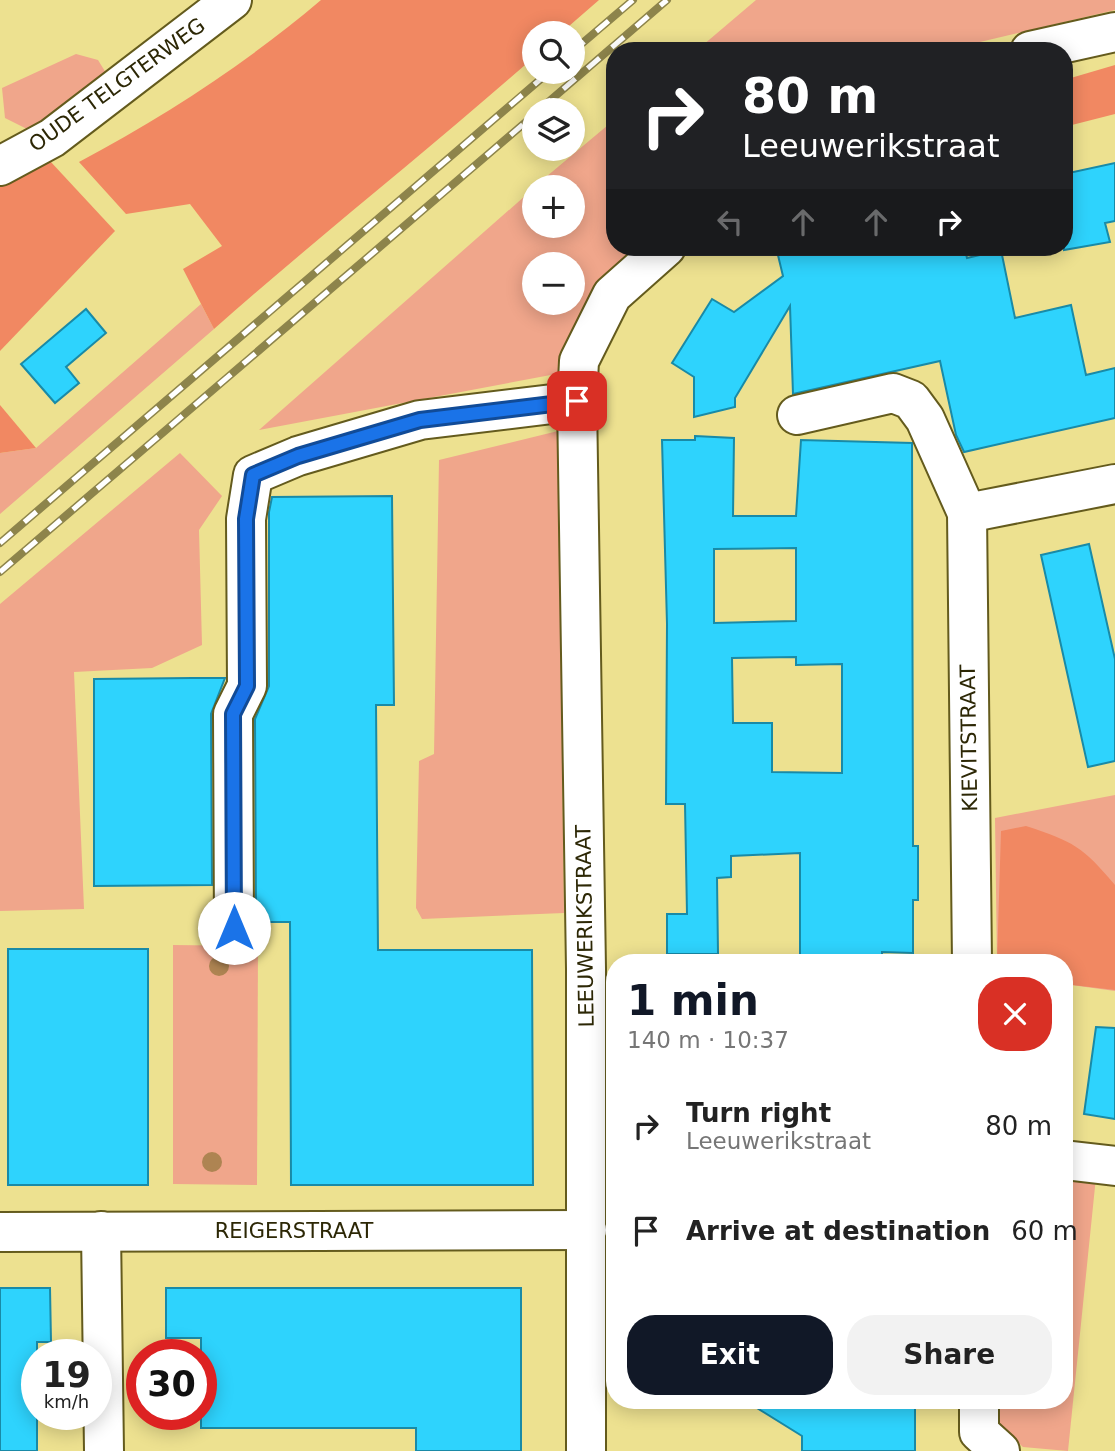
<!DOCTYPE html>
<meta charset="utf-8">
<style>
:root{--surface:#fff;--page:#f2f2f2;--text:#222;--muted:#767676;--accent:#111827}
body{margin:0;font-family:"DejaVu Sans",sans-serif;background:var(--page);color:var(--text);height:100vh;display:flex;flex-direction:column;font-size:26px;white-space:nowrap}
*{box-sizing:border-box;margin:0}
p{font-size:23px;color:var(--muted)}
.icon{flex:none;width:38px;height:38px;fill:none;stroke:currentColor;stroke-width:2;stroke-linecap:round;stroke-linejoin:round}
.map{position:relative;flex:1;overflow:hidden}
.sheet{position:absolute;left:606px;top:954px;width:467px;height:455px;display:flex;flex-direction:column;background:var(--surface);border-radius:28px;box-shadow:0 4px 18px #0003}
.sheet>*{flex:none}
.hud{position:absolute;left:606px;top:42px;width:467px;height:214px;border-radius:28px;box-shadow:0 4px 18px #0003;background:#202124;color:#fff;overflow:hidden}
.controls{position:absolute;left:522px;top:21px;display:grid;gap:14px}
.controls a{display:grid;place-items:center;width:63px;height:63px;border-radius:50%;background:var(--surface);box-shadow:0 4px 18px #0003;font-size:35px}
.speed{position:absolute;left:21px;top:1339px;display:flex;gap:14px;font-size:35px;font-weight:700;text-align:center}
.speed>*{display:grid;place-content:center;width:91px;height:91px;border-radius:50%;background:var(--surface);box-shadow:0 4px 18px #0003;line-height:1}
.speed small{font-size:18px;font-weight:400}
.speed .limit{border:10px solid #d22;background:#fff;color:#111}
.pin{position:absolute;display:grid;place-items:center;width:60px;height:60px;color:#fff;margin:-30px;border-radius:14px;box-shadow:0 4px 10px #0006}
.me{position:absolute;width:77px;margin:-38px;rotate:0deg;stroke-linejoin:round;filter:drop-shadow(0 0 5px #0008)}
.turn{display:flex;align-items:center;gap:24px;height:147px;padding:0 21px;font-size:32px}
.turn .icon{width:91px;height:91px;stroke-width:2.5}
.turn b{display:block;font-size:49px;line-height:60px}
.lanes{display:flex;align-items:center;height:66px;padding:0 21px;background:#0003;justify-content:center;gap:35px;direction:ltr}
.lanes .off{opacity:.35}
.round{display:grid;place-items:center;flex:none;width:74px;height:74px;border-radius:28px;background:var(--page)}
.summary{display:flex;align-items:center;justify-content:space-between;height:119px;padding:0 21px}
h1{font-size:42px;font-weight:700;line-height:52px;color:var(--accent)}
.button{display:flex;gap:14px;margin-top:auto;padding:14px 21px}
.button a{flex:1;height:80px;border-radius:28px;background:var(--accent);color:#fff;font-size:28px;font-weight:700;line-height:80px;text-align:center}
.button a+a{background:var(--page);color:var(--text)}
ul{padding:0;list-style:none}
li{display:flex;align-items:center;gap:21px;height:105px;padding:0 21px}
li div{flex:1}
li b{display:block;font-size:26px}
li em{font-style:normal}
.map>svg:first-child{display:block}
.green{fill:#f0a68b;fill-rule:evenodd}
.forest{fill:#f18862}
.building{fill:#2ed3fd;stroke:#198aa7;stroke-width:2;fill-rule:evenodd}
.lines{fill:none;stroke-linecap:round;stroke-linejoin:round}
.street-casing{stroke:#645b1d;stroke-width:42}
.street{stroke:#fff;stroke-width:38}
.rail-casing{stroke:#8d844b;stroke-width:8}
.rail{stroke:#fff;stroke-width:5;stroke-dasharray:16;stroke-linecap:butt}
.tree{fill:#ae8452}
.route-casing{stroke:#114b97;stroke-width:18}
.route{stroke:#1a73e8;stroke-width:12}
.labels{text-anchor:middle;stroke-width:6;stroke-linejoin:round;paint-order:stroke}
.street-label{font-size:21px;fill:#2c2705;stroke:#fff}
</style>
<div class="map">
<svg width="1115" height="1451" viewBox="0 0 1115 1451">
<rect width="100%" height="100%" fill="#ede190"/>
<g class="green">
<path d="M756 0H1115V10L942 51H696Z"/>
<path d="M76 54 98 60 106 73 59 118 27 129 5 118 2 88Z"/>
<path d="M614 120V247H650L577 336 556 374 259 430 534 188V226H572V187H534ZM534 264H572V303H534Z"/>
<path d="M201 304 214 329 0 514V453L36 448Z"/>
<path d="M558 431 564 913 422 919 416 908 419 761 434 754 439 460Z"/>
<path d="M180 453 222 496 199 530 202 645 152 668 74 672 84 909 0 911V604Z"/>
<path d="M1115 795V991L1064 984V962H997L995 818Z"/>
<path d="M173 945 258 946 257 1185 173 1184Z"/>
<path d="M1064 1173 1096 1177 1068 1451 1023 1447 998 1424 997 1400H1064Z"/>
</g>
<g class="forest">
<path d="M321 0H599L561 33H534V57C429 150 319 236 214 329L183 269 222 246 190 204 126 214 79 162C165 116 247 63 321 0Z"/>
<path d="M1115 65V114L1064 127V80Z"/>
<path d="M50 161 115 231 0 351V187Z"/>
<path d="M0 405 36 448 0 453Z"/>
<path d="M1026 826C1074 842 1082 846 1115 885V990L1064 984V962H997L1001 831Z"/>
</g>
<g class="building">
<path d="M1115 163V221L1105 223 1110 242 1064 250V174Z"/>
<path d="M776 247H964L967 258 1001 250 1015 318 1071 305 1086 375 1115 368V418L964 452 956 435 940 361 793 394 790 306 735 398V407L694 417V377L672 363 712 299 734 312 783 276Z"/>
<path d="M86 309 106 333 66 367 79 383 55 403 21 364Z"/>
<path d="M695 436 734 438 733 516H796L801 440 912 443 913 846H918V900H913V953L882 952V962H800V853L731 856V877L717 878 718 954H667V914H687L685 804H666L667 624 662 440H695ZM796 548V621L714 623V549ZM796 657V665L842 664V773L772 772V723H733L732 658Z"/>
<path d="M392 496 394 705H376L378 950H532L533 1185H291L290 922H256L255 719 269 686V512L272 497Z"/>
<path d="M1089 544 1115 659V761L1088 767 1041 555Z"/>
<path d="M193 678H225L211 714 212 885 94 886V679Z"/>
<rect x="8" y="949" width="140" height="236"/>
<path d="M1096 1027 1115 1028V1119L1084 1114Z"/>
<path d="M0 1288H50L51 1342H37V1451H0Z"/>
<path d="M166 1288H521V1451H416V1428H201V1338H166Z"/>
<path d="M744 1400H915V1451H802V1436Z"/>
</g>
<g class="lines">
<g class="street-casing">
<g id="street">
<path d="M1030 51 1115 32"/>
<path d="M0 166 52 138 232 0"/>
<path d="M797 415 893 393 911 400 925 419 967 513 972 962"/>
<path d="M967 513 1115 484"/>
<path d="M234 928 233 714 247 686 246 519 253 475 298 456 420 420 577 401"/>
<path d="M1064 1160 1115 1166"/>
<path d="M101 1231 104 1451"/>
<path d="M0 1232 587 1230"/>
<path d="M979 1400V1432L1000 1451"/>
<path d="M586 1451V969L577 401 579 361 612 295 666 247"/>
</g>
</g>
<use href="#street" class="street"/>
<g class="rail-casing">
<g id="rail">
<path d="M572 52 633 0"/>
<path d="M539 110 667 0"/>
<path d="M0 543 549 72"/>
<path d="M0 572 534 115"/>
</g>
</g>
<use href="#rail" class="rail"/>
</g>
<g class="tree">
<circle cx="219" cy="966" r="10"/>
<circle cx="212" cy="1162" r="10"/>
</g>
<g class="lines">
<g class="route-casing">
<path id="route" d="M234 928 233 714 247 686 246 519 253 475 298 456 420 420 577 401"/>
</g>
<use href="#route" class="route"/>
</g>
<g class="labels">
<g class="street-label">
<text transform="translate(117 85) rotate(-36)" y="7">OUDE TELGTERWEG</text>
<text transform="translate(969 738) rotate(-91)" y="7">KIEVITSTRAAT</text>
<text transform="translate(585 926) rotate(-91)" y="7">LEEUWERIKSTRAAT</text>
<text x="294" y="1238">REIGERSTRAAT</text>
</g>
</g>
</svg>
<div class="controls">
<a><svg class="icon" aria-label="search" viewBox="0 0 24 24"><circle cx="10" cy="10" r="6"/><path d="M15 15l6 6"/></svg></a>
<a><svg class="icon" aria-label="layers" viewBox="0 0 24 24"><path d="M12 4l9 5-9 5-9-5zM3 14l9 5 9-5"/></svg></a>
<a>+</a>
<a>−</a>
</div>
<div class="speed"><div>19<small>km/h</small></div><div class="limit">30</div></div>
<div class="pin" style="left:577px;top:401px;background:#d93025"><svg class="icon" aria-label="arrive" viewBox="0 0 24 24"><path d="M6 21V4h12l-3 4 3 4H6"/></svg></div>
<svg class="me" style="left:234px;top:928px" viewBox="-20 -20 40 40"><circle r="19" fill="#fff"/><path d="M0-13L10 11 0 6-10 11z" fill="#1a73e8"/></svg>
<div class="hud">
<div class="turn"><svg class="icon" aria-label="right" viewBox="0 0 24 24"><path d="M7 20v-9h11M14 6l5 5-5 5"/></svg><div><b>80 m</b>Leeuwerikstraat</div></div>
<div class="lanes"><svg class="icon off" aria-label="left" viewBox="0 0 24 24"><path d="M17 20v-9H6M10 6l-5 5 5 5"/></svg><svg class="icon off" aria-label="ahead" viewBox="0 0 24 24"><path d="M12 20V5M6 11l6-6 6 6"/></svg><svg class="icon off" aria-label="ahead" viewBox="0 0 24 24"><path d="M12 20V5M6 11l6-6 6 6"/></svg><svg class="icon" aria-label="right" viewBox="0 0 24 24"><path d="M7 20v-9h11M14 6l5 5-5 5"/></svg></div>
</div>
<section class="sheet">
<div class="summary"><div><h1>1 min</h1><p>140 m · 10:37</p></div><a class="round" style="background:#d93025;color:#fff"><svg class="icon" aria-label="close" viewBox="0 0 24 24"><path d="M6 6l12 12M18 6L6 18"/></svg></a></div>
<ul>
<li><svg class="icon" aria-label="right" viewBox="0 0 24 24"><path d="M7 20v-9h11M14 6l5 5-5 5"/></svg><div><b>Turn right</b><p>Leeuwerikstraat</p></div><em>80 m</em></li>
<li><svg class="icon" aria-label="arrive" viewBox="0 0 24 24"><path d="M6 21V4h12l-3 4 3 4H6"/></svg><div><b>Arrive at destination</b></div><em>60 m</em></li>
</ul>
<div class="button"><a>Exit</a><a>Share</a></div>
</section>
</div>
